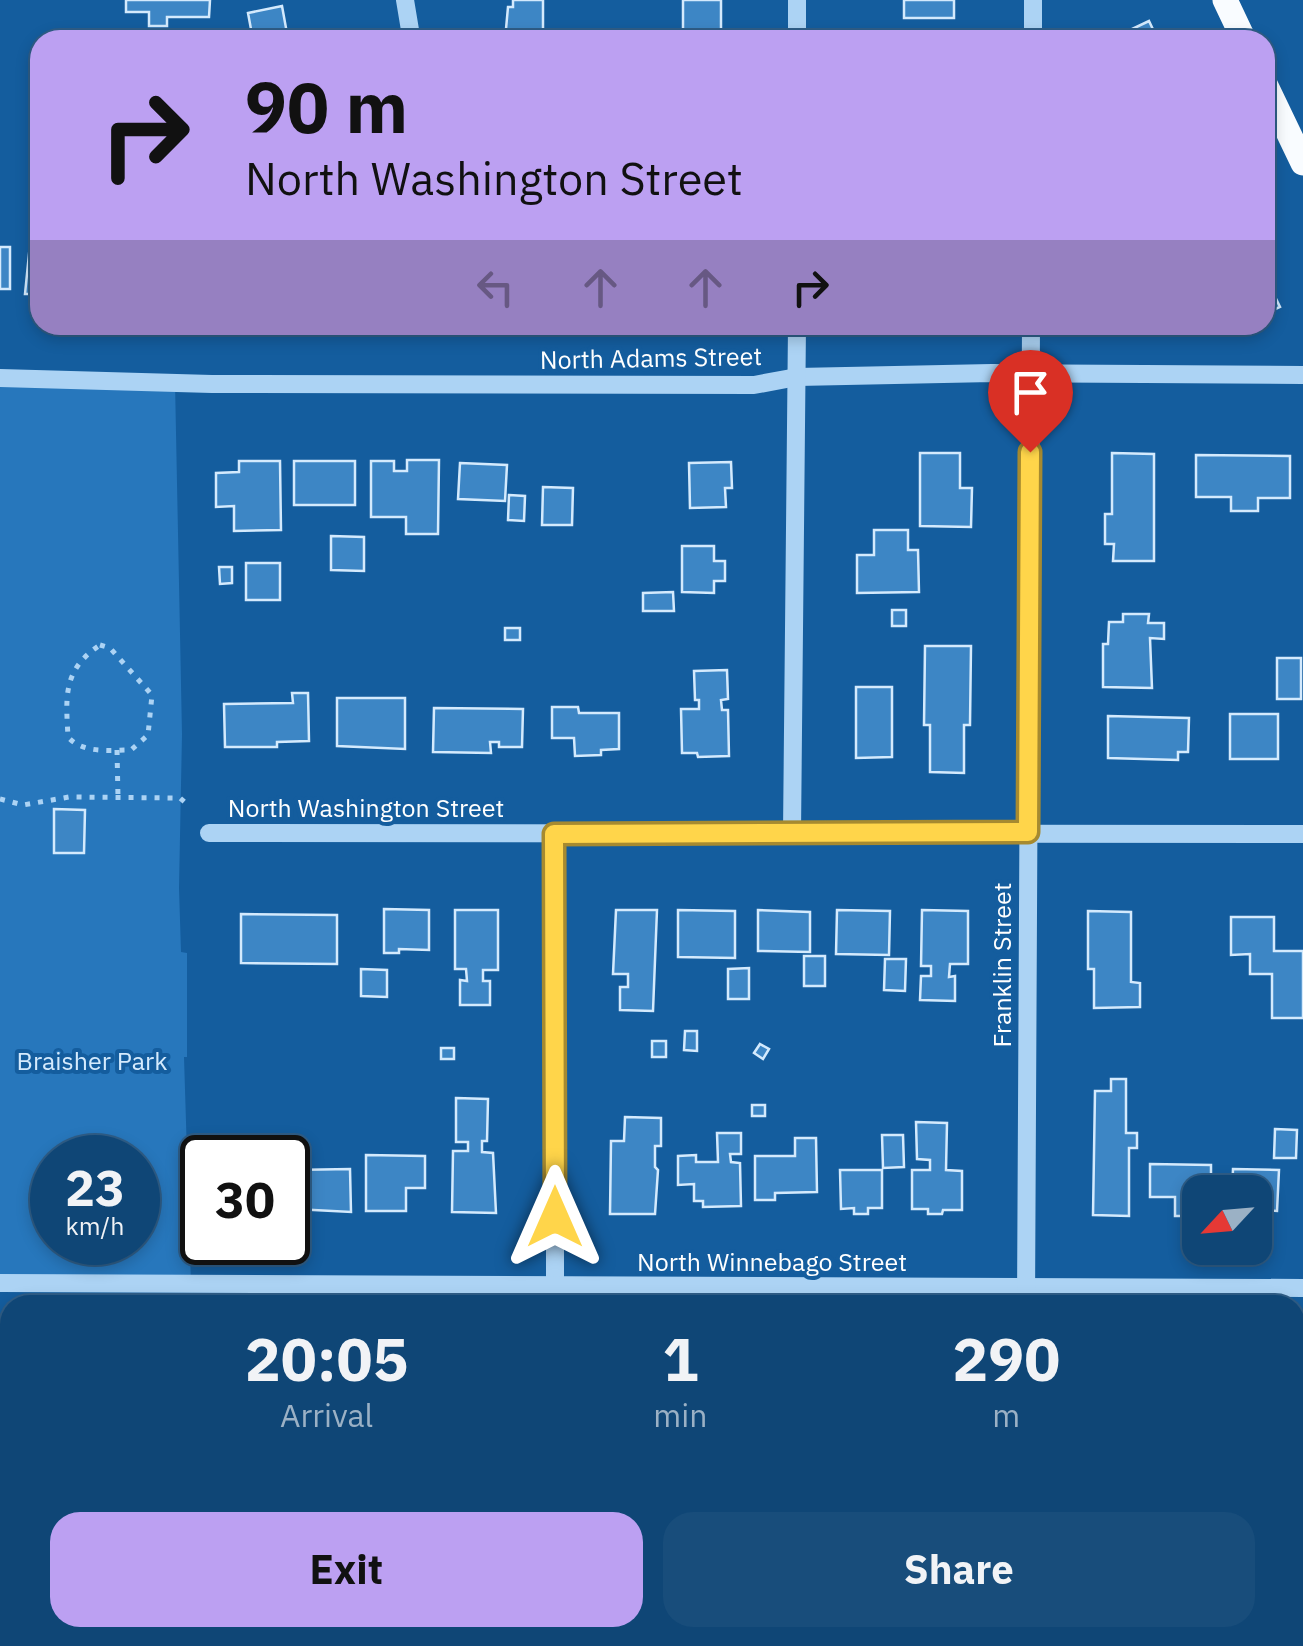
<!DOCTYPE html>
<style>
:root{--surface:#0f4676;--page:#184d7b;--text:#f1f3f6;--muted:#9bb1c5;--line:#2f5e88;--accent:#bca0f2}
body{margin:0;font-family:"IBM Plex Sans",sans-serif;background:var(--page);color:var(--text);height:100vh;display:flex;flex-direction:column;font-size:38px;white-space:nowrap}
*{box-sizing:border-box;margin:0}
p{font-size:32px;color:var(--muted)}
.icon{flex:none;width:55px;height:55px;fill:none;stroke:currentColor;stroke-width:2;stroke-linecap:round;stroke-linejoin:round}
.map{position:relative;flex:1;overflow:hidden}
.side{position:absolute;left:0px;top:1295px;width:1305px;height:352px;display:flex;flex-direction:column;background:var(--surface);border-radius:30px 30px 0 0;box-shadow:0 5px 15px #0003,0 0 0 2px var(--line)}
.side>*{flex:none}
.top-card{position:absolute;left:30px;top:30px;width:1245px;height:305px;border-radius:30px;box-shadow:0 5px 15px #0003,0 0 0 2px var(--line);background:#bca0f2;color:#111;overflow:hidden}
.needle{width:65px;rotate:244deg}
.buttons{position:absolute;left:1182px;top:1175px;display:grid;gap:20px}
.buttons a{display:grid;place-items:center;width:90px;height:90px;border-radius:20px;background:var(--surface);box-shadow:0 5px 15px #0003,0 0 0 2px var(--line);font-size:50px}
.speed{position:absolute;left:30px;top:1135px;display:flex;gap:20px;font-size:50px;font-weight:700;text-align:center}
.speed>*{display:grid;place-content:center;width:130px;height:130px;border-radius:50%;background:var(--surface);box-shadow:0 5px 15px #0003,0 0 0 2px var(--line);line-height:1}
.speed small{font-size:25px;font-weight:400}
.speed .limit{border:5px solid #111;border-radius:15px;background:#fff;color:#111}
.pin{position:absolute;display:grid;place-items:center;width:85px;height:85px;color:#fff;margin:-102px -42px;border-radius:50% 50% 50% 0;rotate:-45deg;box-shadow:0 0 10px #0007}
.pin .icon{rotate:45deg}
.me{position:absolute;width:110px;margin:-55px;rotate:0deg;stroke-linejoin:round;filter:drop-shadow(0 0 8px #0008)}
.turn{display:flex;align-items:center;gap:35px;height:210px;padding:0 50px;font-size:45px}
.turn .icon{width:130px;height:130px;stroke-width:2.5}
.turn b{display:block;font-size:70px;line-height:85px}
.lanes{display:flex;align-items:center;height:95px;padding:0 50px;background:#0003;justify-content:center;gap:50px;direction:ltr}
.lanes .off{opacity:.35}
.eta{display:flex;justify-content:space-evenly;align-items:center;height:170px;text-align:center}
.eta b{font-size:60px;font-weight:700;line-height:70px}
.primary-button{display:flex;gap:20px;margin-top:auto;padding:20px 50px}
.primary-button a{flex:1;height:115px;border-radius:30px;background:var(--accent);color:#111;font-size:40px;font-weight:700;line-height:115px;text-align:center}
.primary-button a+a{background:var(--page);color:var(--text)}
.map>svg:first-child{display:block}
.green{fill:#2777bc;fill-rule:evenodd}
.building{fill:#3d86c5;stroke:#d4eafd;stroke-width:2.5}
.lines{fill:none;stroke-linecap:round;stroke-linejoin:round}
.path{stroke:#acd3f4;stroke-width:5;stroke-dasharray:5 8;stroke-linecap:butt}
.minor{stroke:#acd3f4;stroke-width:18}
.major{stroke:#f9fcff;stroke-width:25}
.route-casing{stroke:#a68a30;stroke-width:25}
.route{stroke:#ffd54a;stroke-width:18}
.labels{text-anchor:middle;stroke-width:8;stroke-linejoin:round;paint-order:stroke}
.street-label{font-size:25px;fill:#fff;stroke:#145d9e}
.park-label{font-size:25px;fill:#d4eafd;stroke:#145d9e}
</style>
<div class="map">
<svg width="1303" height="1646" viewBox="0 0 1303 1646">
<rect width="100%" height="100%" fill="#145d9e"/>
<path class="green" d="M0 378 175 382 182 734 179 888 181 952 187 953V1057H184L191 1284 0 1283ZM52 1158H138V1242H52Z"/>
<g class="building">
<path d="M126 0H210L209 17H167V26H149V12H126Z"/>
<path d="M513 0H543V40H505L508 7H513Z"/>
<rect x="683" y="0" width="38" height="40"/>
<rect x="904" y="0" width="50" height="18"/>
<path d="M282 6 288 39 301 36 302 40H253L248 13Z"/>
<path d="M1149 21 1158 40H1109Z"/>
<path d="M853 35 883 36V40H853Z"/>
<path d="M31 234H40V294H25Z"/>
<rect x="0" y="247" width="10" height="42"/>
<path d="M1265 276 1280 307 1265 314Z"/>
<path d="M920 453H960V488H972L971 527 920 526Z"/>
<path d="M1112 453 1154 454V561H1113L1114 544H1105V514H1112Z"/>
<path d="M1196 455 1290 456V498H1258V511H1231V497H1196Z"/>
<path d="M407 460H439L438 534H406V517H371V461H394V471H407Z"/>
<path d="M239 461H280L281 530 234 531V506L216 507V473L239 472Z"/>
<rect x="294" y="461" width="61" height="44"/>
<path d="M731 462 732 488H725L726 507 690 508 689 463Z"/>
<path d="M460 463 507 465 505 501 458 499Z"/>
<path d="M543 487 573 488 572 525H542Z"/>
<path d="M509 495 525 496 524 521 508 520Z"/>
<path d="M874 530H908V550H918L919 592 857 593V555H874Z"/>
<path d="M331 536 364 537V571L331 570Z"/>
<path d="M682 546H714V561H725V581H714V593L682 592Z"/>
<rect x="246" y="563" width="34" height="37"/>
<path d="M219 567H232V583L220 584Z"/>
<path d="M673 592 674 611H643V593Z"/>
<rect x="892" y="610" width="14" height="16"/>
<path d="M1123 614H1149L1148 623H1164V639L1150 638 1152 688 1103 687V644H1108L1109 622H1123Z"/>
<rect x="505" y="628" width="15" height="12"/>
<path d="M925 646H971L970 725H964V773L930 772V725H924Z"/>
<rect x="1277" y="658" width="24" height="41"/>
<path d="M727 670 728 699 721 700 722 710H728L729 756 698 757 697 753H682L681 709H699V700H695L694 671Z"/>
<path d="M856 687H892V757L856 758Z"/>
<path d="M292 693H308L309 741 277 742V747H225L224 704 293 703Z"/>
<path d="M337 698H405V749L337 746Z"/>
<path d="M552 707H578L579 713H619V749L601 750V755L575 756 574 738H552Z"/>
<path d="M434 708 523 709 522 747H499V742H490L491 753 433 752Z"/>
<rect x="1230" y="714" width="48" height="45"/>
<path d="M1108 716 1189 718 1188 752H1178V760L1108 758Z"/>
<path d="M54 809 85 810 84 853H54Z"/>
<path d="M384 909 429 910V950L399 949V953H384Z"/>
<path d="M455 910H498V970H483V981H490V1005H460V980L467 981 466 969H455Z"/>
<path d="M616 910H657L653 1011 620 1010V987H628V974H613Z"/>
<path d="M678 910 735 911V958L678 957Z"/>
<path d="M758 910 810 912V952L758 951Z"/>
<path d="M837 910 890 911 889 955 836 954Z"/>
<path d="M922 910 968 911V964H950L949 977 955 976V1001L920 1000 921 976H931V966H921Z"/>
<path d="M1088 911 1131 912V982L1140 983V1007L1094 1008V969H1088Z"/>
<path d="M241 914 337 915V964L241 963Z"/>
<path d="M1231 917H1274V951H1303V1018H1272V974H1250V954L1231 955Z"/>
<rect x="804" y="956" width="21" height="30"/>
<path d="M885 959H906L905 991 884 990Z"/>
<path d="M749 968V999H728V969Z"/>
<path d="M361 969 387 970V997L361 996Z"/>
<path d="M685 1031H697V1051L684 1050Z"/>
<rect x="652" y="1041" width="14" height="16"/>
<path d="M760 1044 769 1049 763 1059 754 1053Z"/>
<rect x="441" y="1048" width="13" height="11"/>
<path d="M1111 1079H1126V1133H1137V1148H1129V1216L1093 1215 1095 1091H1111Z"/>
<path d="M456 1098 488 1099 487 1141H482V1152L493 1153 496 1213 452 1212 453 1151H468V1142H456Z"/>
<rect x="752" y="1105" width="13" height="11"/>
<path d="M625 1117 661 1118V1146H655V1167L658 1170 655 1214H610L611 1141H624Z"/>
<path d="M916 1122 947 1123 946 1170 962 1171V1210H943L942 1214H928V1209H912V1170H930V1160L917 1159Z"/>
<path d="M1275 1129 1297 1130 1296 1158H1274Z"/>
<path d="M717 1133H741V1154H730L731 1162 740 1163 741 1206 703 1207V1201H694V1184L678 1185V1156L696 1155V1162H718Z"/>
<path d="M882 1135H903L904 1167 883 1168Z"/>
<path d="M795 1138H816L817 1192 775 1193V1200H755V1156H795Z"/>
<path d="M366 1155 425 1156V1188H406V1211H366Z"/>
<path d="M1150 1164 1211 1165V1192H1200V1216H1175V1197H1150Z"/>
<path d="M350 1169 351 1212 295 1209V1196H288V1177H293V1170Z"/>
<path d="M1233 1169 1279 1170 1277 1211 1259 1210 1258 1214H1255V1192H1232Z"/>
<path d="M840 1170H882V1208H868V1214H854V1208L841 1209Z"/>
<rect x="0" y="1435" width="10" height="39"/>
<path d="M0 1627H10V1638H15V1646H0Z"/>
<rect x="40" y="1638" width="41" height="8"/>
<path d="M117 1638H187L188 1646H117Z"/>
<rect x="300" y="1638" width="47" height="8"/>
<rect x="372" y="1638" width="47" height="8"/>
<rect x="439" y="1638" width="57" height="8"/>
<rect x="615" y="1638" width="44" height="8"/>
<path d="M682 1638H724V1646H681Z"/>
<rect x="754" y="1638" width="45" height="8"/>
<rect x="830" y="1638" width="61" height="8"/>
<rect x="917" y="1638" width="40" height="8"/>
<rect x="1075" y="1638" width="40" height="8"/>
<rect x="1159" y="1638" width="43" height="8"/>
<rect x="1224" y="1638" width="47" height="8"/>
</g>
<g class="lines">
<g class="path">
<path d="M100 645 110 648 152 695 148 735 131 750C110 750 83 754 68 737 66 698 62 670 100 645Z"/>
<path d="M117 750 118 797"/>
<path d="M0 799 23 805 69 797 180 798 187 804"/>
</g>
<g class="minor">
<path d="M405 0 411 36"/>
<path d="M797 40V0"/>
<path d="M1033 40V0"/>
<path d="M0 378 212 384 754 385 797 377 992 373 1303 375"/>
<path d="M209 833 1303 834"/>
<path d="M792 833 797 325"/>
<path d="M555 834V1305"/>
<path d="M0 1283 1303 1288"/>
<path d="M1026 1305 1031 325"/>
<path d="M553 1646V1638"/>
<path d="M1023 1646V1638"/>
</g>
<g class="major">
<path d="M1225 0 1244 40"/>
<path d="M1265 84 1303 163"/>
</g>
</g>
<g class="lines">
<g class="route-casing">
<path id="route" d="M555 1217 554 834 1028 832 1030 452"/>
</g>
<use href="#route" class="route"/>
</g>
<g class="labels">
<g class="street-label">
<text transform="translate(651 358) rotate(-1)" y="9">North Adams Street</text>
<text x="366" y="817">North Washington Street</text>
<text transform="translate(1002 965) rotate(-90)" y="9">Franklin Street</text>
<text x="772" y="1271">North Winnebago Street</text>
</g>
<g class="park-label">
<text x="92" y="1070">Braisher Park</text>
</g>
</g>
</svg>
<div class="buttons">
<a><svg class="needle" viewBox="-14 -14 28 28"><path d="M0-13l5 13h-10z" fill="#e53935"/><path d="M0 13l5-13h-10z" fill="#9bb1c5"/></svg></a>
</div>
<div class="speed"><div>23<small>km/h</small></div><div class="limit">30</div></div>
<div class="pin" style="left:1030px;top:452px;background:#d93025"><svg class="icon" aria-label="arrive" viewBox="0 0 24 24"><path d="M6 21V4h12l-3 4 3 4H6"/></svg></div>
<svg class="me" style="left:555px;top:1217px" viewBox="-20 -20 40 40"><path d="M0-17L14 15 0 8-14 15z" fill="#ffd54a" stroke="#fff" stroke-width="4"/></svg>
<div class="top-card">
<div class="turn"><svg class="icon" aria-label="right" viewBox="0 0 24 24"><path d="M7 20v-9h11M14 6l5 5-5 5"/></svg><div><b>90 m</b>North Washington Street</div></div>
<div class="lanes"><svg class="icon off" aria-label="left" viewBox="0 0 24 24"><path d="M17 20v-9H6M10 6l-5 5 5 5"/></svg><svg class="icon off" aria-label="ahead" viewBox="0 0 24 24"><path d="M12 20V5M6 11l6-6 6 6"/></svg><svg class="icon off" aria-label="ahead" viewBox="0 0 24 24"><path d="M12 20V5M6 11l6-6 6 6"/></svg><svg class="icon" aria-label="right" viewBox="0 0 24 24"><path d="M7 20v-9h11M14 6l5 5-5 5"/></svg></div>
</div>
<section class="side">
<div class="eta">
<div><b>20:05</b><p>Arrival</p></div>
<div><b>1</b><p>min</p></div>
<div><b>290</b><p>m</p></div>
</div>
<div class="primary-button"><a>Exit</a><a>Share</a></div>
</section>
</div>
